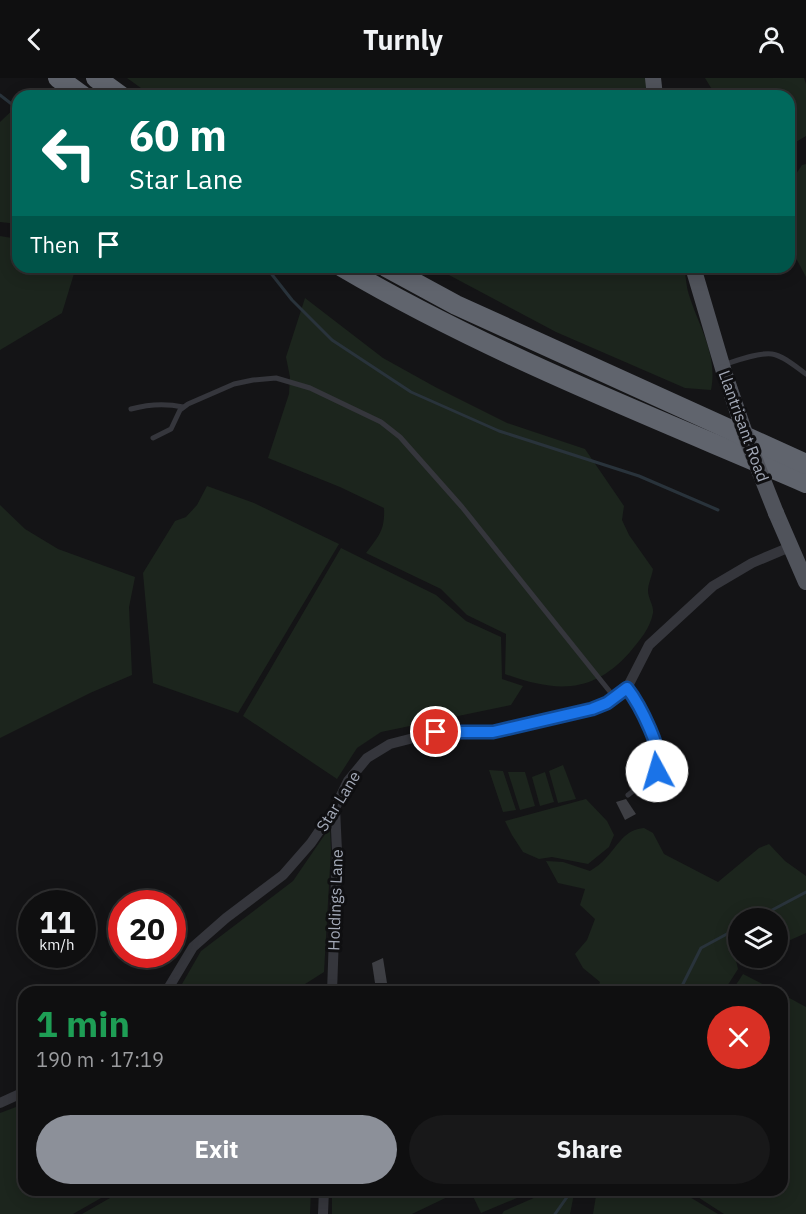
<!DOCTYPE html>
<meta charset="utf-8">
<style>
:root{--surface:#0f0f10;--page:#181819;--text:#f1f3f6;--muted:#9b9c9f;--line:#2f2f30;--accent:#8c9099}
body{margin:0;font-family:"IBM Plex Sans",sans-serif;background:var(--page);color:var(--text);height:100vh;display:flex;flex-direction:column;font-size:22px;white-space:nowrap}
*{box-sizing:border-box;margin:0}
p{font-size:20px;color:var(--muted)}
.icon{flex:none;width:33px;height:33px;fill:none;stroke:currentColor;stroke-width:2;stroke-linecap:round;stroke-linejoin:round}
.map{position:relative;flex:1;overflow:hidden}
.sheet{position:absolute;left:18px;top:908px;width:770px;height:210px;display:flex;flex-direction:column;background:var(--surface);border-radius:18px;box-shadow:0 3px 15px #0003,0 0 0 2px var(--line)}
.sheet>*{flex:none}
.hud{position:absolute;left:12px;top:12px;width:783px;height:183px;border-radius:18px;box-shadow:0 3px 15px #0003,0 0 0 2px var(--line);background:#00695c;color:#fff;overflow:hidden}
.controls{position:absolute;left:728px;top:830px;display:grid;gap:12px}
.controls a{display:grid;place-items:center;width:60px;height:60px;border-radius:50%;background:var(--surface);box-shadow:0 3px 15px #0003,0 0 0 2px var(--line);font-size:30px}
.speed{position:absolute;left:18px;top:812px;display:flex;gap:12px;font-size:30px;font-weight:700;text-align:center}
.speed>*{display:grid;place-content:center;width:78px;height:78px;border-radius:50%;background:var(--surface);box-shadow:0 3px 15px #0003,0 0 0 2px var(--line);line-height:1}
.speed small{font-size:15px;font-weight:400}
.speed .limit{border:9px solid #d22;background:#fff;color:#111}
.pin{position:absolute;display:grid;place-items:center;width:51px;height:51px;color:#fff;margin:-26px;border:3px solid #fff;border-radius:50%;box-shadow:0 2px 6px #0007}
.me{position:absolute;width:66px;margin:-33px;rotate:354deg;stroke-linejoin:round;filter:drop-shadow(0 0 4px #0008)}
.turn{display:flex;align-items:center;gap:21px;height:126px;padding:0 18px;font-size:27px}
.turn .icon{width:78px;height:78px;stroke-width:2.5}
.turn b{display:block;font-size:42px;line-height:51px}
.then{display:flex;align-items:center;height:57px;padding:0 18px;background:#0003;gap:12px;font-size:22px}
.round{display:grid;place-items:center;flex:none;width:63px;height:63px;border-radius:32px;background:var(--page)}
.headline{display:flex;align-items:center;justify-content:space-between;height:102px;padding:0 18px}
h1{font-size:36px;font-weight:700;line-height:45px;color:#1e9e55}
.primary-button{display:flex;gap:12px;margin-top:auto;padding:12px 18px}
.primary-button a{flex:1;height:69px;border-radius:36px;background:var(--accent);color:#fff;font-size:24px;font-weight:700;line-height:69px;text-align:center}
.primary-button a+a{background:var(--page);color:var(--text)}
header{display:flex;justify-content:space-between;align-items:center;height:78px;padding:0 18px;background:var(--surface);font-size:27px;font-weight:700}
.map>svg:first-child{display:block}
.green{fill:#1c251d}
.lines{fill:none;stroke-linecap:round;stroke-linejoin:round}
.stream{stroke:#29333b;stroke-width:3}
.building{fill:#3e3f44}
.lane{stroke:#35363c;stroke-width:5}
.street{stroke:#35363c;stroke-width:10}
.primary{stroke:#50535b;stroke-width:16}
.highway{stroke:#60646d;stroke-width:20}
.primary-bridge{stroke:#50535b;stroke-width:16}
.route-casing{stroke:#114b97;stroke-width:15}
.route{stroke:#1a73e8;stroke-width:10}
.labels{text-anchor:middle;stroke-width:6;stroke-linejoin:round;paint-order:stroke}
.street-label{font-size:16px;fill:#a4aab8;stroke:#0f0f11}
</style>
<header><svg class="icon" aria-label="back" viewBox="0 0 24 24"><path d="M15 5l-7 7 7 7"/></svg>Turnly<svg class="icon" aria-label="person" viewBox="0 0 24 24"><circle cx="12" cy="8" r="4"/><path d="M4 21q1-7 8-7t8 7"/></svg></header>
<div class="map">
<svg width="806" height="1136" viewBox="0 0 806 1136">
<rect width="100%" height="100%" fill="#141416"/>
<g class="green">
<path d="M127 0H647L650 18H152Z"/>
<path d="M705 0H804L806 6V58L789 68V18H716Z"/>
<path d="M18 27V146L0 144V44Z"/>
<path d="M806 86V199L789 167V117L794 99 802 87Z"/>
<path d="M0 158 18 161V189H76L62 235 0 272Z"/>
<path d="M434 189H684C686 198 686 208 689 217 699 249 718 277 711 312L685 310 556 254Z"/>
<path d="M305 220 383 280 437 310 507 345 585 371 624 428 622 442 629 457 653 491C652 498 648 506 648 513 648 520 654 528 653 535 650 551 639 563 630 574 592 617 555 614 505 596L506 556 467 537 441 511 366 475C379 458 385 452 384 430L340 409 268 380 289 316 290 299 286 279Z"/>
<path d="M207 408 254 425 339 466 238 635 153 605 143 495 175 443 186 439 197 427Z"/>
<path d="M0 427 25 451 58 471 135 499 129 529 132 597 90 615 0 660Z"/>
<path d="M341 470 436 517 466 543 501 559 502 601 523 608 511 627 381 654 357 670 337 701 243 638Z"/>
<path d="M563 687 576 721 558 725 549 693Z"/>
<path d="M489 692 503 693 516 732 503 734Z"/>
<path d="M508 694H525L535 728 520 732Z"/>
<path d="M545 694 554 724 540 728 532 699Z"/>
<path d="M586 721 607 743 614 757 609 769 588 786 552 779 539 781 523 774 512 757 505 743Z"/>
<path d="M330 749 331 772 324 894 294 913H178L201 873 293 803Z"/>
<path d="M644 750 653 755 664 776 718 804 759 770 769 766 785 783 806 798V855L777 868V840H738V873L734 874 738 891 724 913H597L600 904 583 890 575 876 587 862 595 841 580 827 585 811 558 805 546 783 563 784 590 793C596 789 602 785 606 780 619 766 624 752 644 750Z"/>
<path d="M743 896 776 913H732Z"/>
<path d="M782 916 806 929V1136H724L687 1112H782Z"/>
<path d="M24 1026V1112H115L73 1136H0V1035Z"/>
<path d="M124 1112H311L310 1136H82Z"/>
<path d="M332 1112H462L412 1136H332Z"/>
<path d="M470 1112H536L481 1135Z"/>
<path d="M552 1112H560L574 1116 570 1136H502L504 1133Z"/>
<path d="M597 1112H678L718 1136H593Z"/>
</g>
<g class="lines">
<g class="stream">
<path d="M0 17 18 31"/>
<path d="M266 189 292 222 332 262 411 314 499 353 639 398 718 432"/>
<path d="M757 840 806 814"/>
<path d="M679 914 701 870 738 850"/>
<path d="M555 1136 572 1112"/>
</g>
</g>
<g class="building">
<path d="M626 721 636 736 625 742 616 724Z"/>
<path d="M383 880 387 905H375L372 885Z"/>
</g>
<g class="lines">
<g class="lane">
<path d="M723 287C736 283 759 274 772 276 784 278 796 289 806 296"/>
<path d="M131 331C149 326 165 325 183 329"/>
<path d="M153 360 171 351 180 332 188 326 234 306 253 302 276 300 310 310 381 344 400 359 462 429 615 620"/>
<path d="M627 610C637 622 664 674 660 688 658 696 635 711 628 717"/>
</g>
<g class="street">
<path d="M166 914 193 869 226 840 283 797 311 765 335 730 348 703 367 680 390 666 437 654H493L592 631 607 625 627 610 649 567 713 508 752 485 790 469"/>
<path d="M332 914 337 773 335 730"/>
<path d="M0 1025 24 1014"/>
<path d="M323 1136 324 1112"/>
</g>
<g class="primary">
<path d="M653 0 655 18"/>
<path d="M693 189 724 294"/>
<path d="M776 435 806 504"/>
</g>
<g class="highway">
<path d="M58 0 83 18"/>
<path d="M96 0 121 18"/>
<path d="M342 189C488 275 651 338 806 405"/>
<path d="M386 189 456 227 806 386"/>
</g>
<path class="primary-bridge" d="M724 294 749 367 776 435"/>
</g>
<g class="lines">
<g class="route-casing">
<path id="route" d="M436 654H493L592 631 607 625 627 610C638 624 667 677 657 693"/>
</g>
<use href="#route" class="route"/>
</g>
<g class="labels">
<g class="street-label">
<text transform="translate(744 348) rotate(70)" y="6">Llantrisant Road</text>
<text transform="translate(338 723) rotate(-58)" y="6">Star Lane</text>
<text transform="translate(335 822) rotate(-88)" y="6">Holdings Lane</text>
</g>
</g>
</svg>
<div class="controls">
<a><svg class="icon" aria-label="layers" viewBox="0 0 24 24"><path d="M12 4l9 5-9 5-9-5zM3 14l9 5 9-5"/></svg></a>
</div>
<div class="speed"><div>11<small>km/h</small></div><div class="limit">20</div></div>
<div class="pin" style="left:436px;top:654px;background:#d93025"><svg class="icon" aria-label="arrive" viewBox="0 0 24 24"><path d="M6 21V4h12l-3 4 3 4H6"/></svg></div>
<svg class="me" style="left:657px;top:693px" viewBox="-20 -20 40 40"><circle r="19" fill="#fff"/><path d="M0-13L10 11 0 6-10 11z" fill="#1a73e8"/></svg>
<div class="hud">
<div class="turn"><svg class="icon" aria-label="left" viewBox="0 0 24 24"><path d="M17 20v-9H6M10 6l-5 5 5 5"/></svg><div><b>60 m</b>Star Lane</div></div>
<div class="then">Then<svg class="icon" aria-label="arrive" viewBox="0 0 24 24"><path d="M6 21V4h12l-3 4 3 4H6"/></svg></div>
</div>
<section class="sheet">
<div class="headline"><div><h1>1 min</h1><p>190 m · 17:19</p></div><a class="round" style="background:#d93025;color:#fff"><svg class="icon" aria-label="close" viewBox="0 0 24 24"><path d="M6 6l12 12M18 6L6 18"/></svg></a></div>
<div class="primary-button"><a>Exit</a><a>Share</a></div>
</section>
</div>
